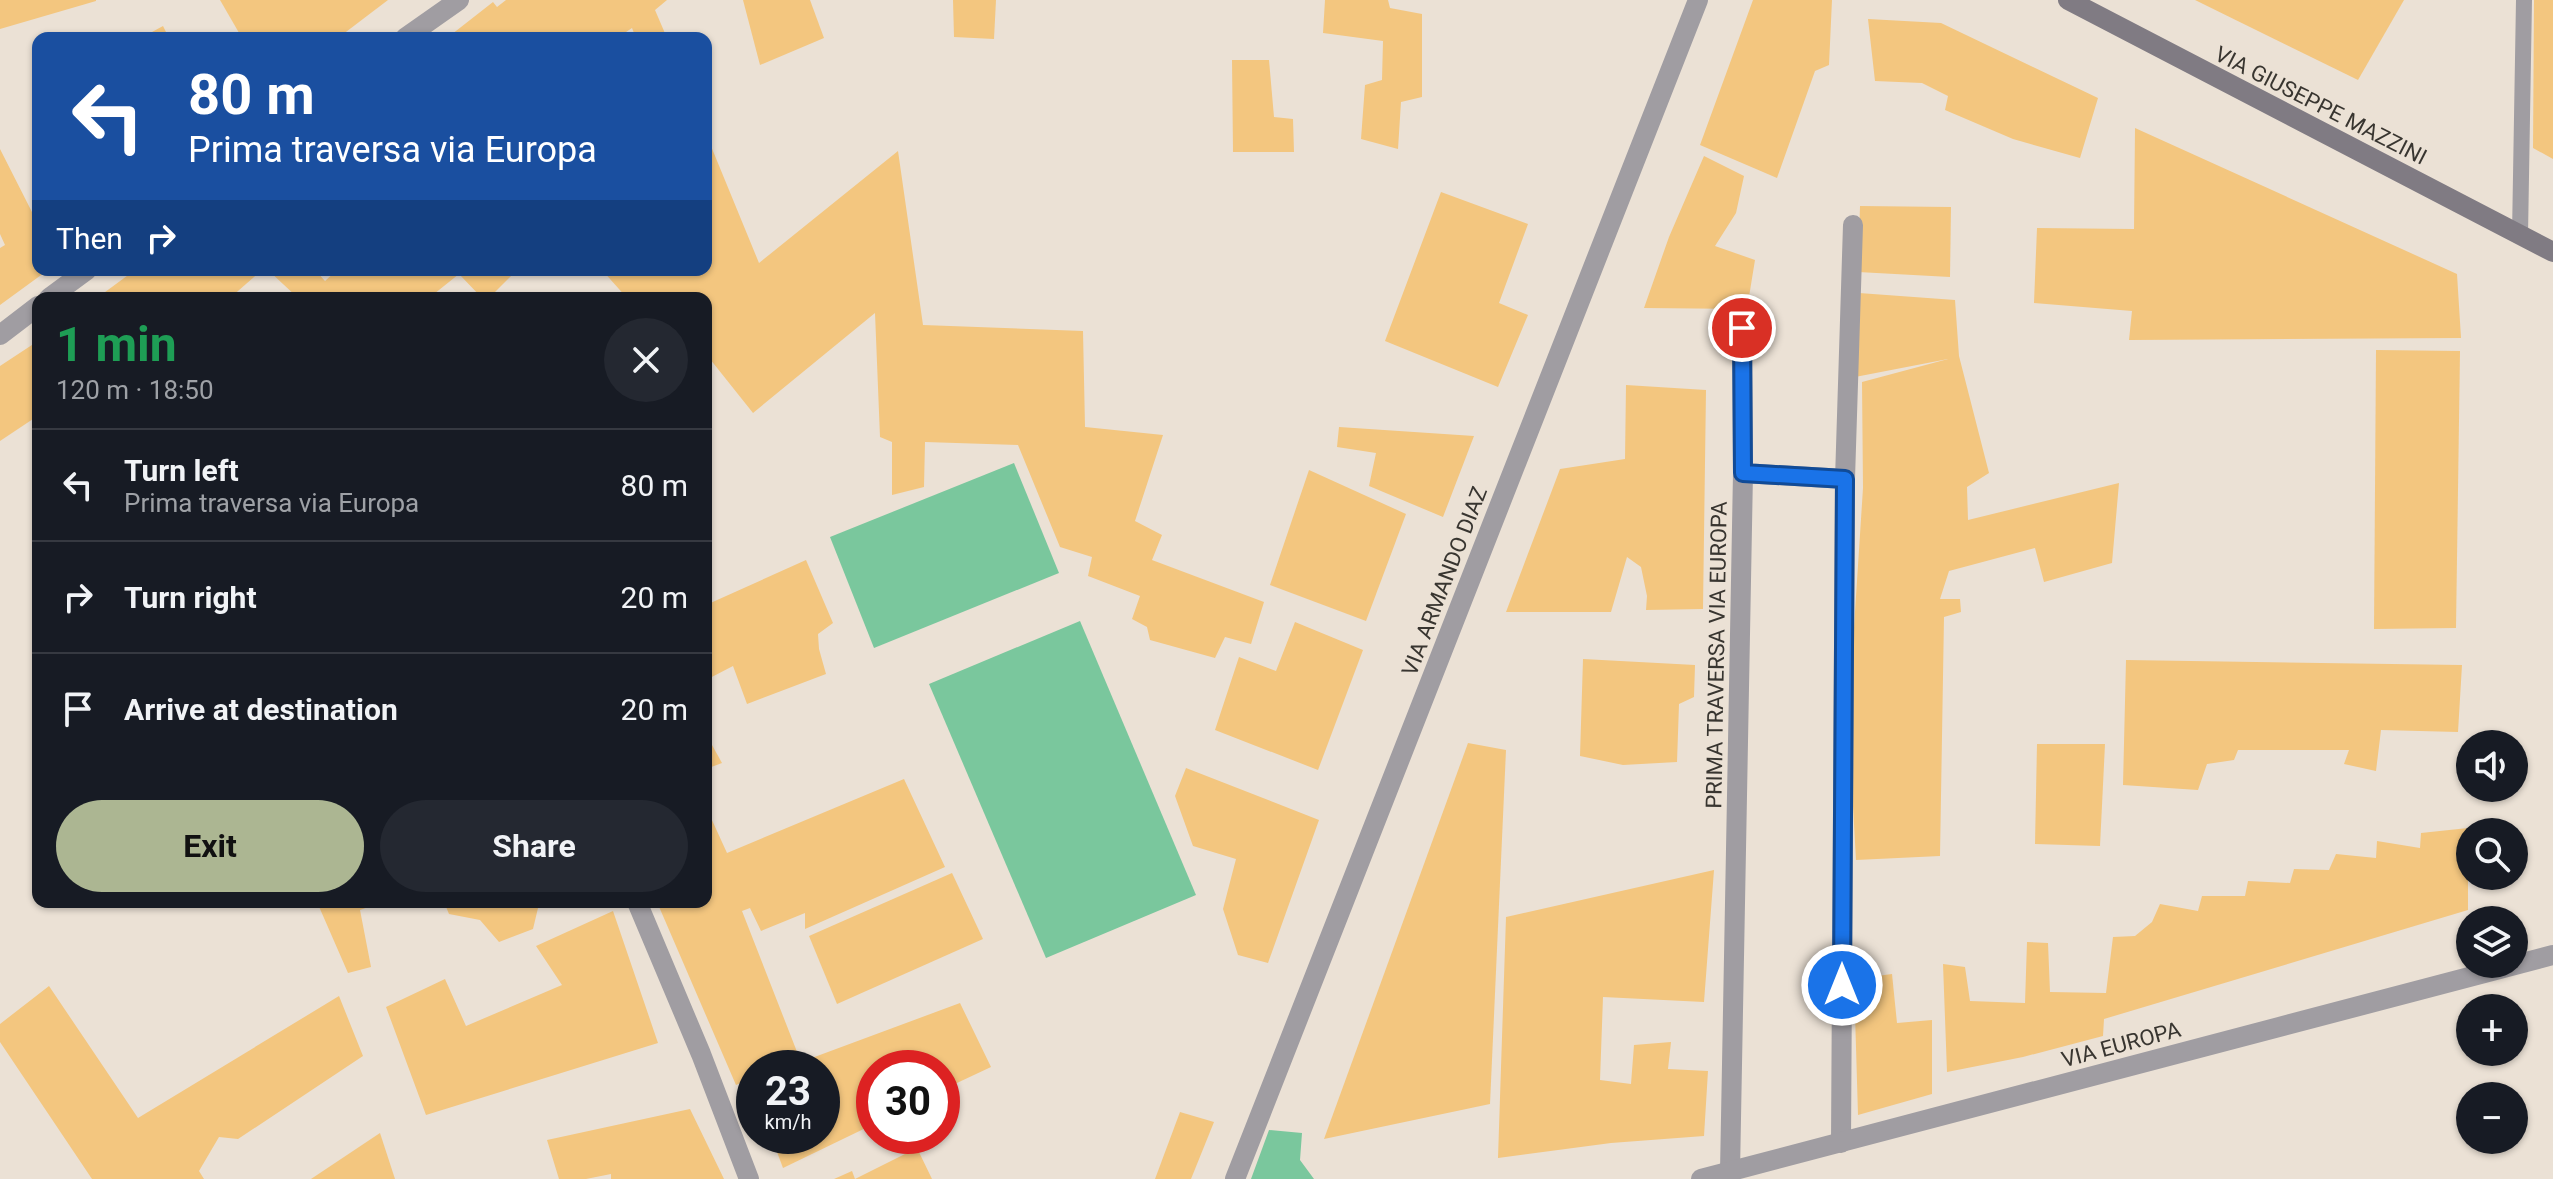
<!DOCTYPE html>
<meta charset="utf-8">
<style>
:root{--surface:#171b24;--page:#242831;--text:#f1f3f6;--muted:#9ea1a6;--line:#363941;--accent:#acb692}
body{margin:0;font-family:Roboto,sans-serif;background:var(--page);color:var(--text);height:100vh;display:flex;flex-direction:column;font-size:30px;white-space:nowrap}
*{box-sizing:border-box;margin:0}
p{font-size:26px;color:var(--muted)}
.icon{flex:none;width:44px;height:44px;fill:none;stroke:currentColor;stroke-width:2;stroke-linecap:round;stroke-linejoin:round}
.map{position:relative;flex:1;overflow:hidden}
.panel{position:absolute;left:32px;top:292px;width:680px;height:616px;display:flex;flex-direction:column;background:var(--surface);border-radius:16px;box-shadow:0 2px 6px #0004}
.panel>*{flex:none}
.top-card{position:absolute;left:32px;top:32px;width:680px;height:244px;border-radius:16px;box-shadow:0 2px 6px #0004;background:#1a4fa0;color:#fff;overflow:hidden}
.tools{position:absolute;left:2456px;top:730px;display:grid;gap:16px}
.tools a{display:grid;place-items:center;width:72px;height:72px;border-radius:50%;background:var(--surface);box-shadow:0 2px 6px #0004;font-size:40px}
.speed{position:absolute;left:736px;top:1050px;display:flex;gap:16px;font-size:40px;font-weight:700;text-align:center}
.speed>*{display:grid;place-content:center;width:104px;height:104px;border-radius:50%;background:var(--surface);box-shadow:0 2px 6px #0004;line-height:1}
.speed small{font-size:20px;font-weight:400}
.speed .limit{border:12px solid #d22;background:#fff;color:#111}
.pin{position:absolute;display:grid;place-items:center;width:68px;height:68px;color:#fff;margin:-34px;border:4px solid #fff;border-radius:50%;box-shadow:0 2px 8px #0007}
.me{position:absolute;width:88px;margin:-44px;rotate:0deg;stroke-linejoin:round;filter:drop-shadow(0 0 6px #0008)}
.turn{display:flex;align-items:center;gap:28px;height:168px;padding:0 24px;font-size:36px}
.turn .icon{width:104px;height:104px;stroke-width:2.5}
.turn b{display:block;font-size:56px;line-height:68px}
.then{display:flex;align-items:center;height:76px;padding:0 24px;background:#0003;gap:16px;font-size:30px}
.round{display:grid;place-items:center;flex:none;width:84px;height:84px;border-radius:42px;background:var(--page)}
.overview{display:flex;align-items:center;justify-content:space-between;height:136px;padding:0 24px}
h1{font-size:48px;font-weight:700;line-height:60px;color:#1e9e55}
.cta{display:flex;gap:16px;margin-top:auto;padding:16px 24px}
.cta a{flex:1;height:92px;border-radius:48px;background:var(--accent);color:#111;font-size:32px;font-weight:700;line-height:92px;text-align:center}
.cta a+a{background:var(--page);color:var(--text)}
ul{padding:0;list-style:none}
li{display:flex;align-items:center;gap:24px;height:112px;padding:0 24px;border-top:2px solid var(--line)}
li div{flex:1}
li b{display:block;font-size:30px}
li em{font-style:normal}
.map>svg:first-child{display:block}
.green{fill:#7ac79d}
.building{fill:#f3c67f}
.lines{fill:none;stroke-linecap:round;stroke-linejoin:round}
.lane{stroke:#a09da2;stroke-width:16}
.street{stroke:#a09da2;stroke-width:20}
.secondary{stroke:#807b83;stroke-width:20}
.route-casing{stroke:#114b97;stroke-width:20}
.route{stroke:#1a73e8;stroke-width:14}
.labels{text-anchor:middle;stroke-width:6;stroke-linejoin:round;paint-order:stroke}
.street-label{font-size:22px;fill:#383530;stroke:#ebe1d5}
</style>
<div class="map">
<svg width="2553" height="1179" viewBox="0 0 2553 1179">
<rect width="100%" height="100%" fill="#ebe1d5"/>
<g class="green">
<path d="M1014 463 1059 573 874 648 830 537Z"/>
<path d="M1080 621 1196 895 1046 958 929 684Z"/>
<path d="M1269 1130 1302 1133 1300 1160 1314 1179H1251Z"/>
</g>
<g class="building">
<path d="M0 0H96V1L0 29Z"/>
<path d="M220 0H388L338 38H242Z"/>
<path d="M506 0H667L655 10 667 38H636L632 28 617 38H447L493 2 497 7Z"/>
<path d="M743 0H810L824 38 760 65Z"/>
<path d="M953 0H996L994 39 954 37Z"/>
<path d="M1325 0H1388L1390 8 1422 14V97L1401 102 1398 149 1361 139 1365 85 1382 80 1383 41 1323 33Z"/>
<path d="M1753 0H1832L1829 65 1815 71 1777 178 1700 145Z"/>
<path d="M2195 0H2404L2358 80Z"/>
<path d="M2534 0H2553V159L2533 148Z"/>
<path d="M1868 19 1941 23 2098 98 2080 158 2013 139 1945 110 1948 96 1922 83 1875 81Z"/>
<path d="M163 26 169 38H141Z"/>
<path d="M1232 60H1269L1274 117 1293 119 1294 152H1233Z"/>
<path d="M2135 128 2457 274 2461 338 2129 340 2132 311 2034 303 2037 228 2134 229Z"/>
<path d="M706 134 759 263 898 151 923 325 1083 331 1085 427 1163 435 1135 521 1162 535 1152 560 1264 602 1251 644 1225 637 1215 658 1150 640 1147 627 1132 619 1140 596 1088 576 1092 557 1060 547 1018 445 925 442 924 487 892 495V442L880 437 875 313 753 413 706 354V298H627L602 270H706Z"/>
<path d="M0 149 35 218 38 216V270H48L0 305V248L5 245 0 234Z"/>
<path d="M1704 156 1744 176 1736 213 1715 246 1755 260 1747 309 1644 308 1669 237Z"/>
<path d="M1441 192 1528 224 1499 303 1528 315 1498 387 1385 341Z"/>
<path d="M1860 206 1951 207 1950 277 1858 272Z"/>
<path d="M135 270H262L230 298H97Z"/>
<path d="M268 270H315L325 281 337 270H368L374 276 382 270H517L489 298H482L459 274 429 298H298Z"/>
<path d="M1859 293 1955 300 1959 356 1989 473 1967 487 1968 520 2119 483 2112 563 2044 582 2035 548 1949 571 1940 599H1960L1961 612 1944 617 1940 856 1856 860 1851 770 1853 643 1863 488 1862 382 1948 359 1855 377Z"/>
<path d="M38 341V419H33L0 441V366Z"/>
<path d="M2376 350 2460 351 2456 628 2374 629Z"/>
<path d="M1626 385 1706 390 1703 609 1646 610 1647 596 1641 567 1627 557 1611 612H1506L1560 469 1625 459Z"/>
<path d="M1339 427 1474 436 1443 517 1369 486 1376 453 1337 447Z"/>
<path d="M1309 470 1406 514 1366 621 1270 585Z"/>
<path d="M806 560 833 623 818 634 819 649 826 674 747 704 733 666 706 680V605Z"/>
<path d="M1295 622 1363 650 1318 770 1215 730 1239 657 1276 671Z"/>
<path d="M1583 659 1695 665 1694 697 1679 704 1677 762 1623 765 1580 756Z"/>
<path d="M2126 660 2462 665 2458 732 2381 730 2376 771 2344 764 2349 750H2238L2234 760 2207 764 2198 790 2123 785Z"/>
<path d="M1468 743 1506 750 1490 1104 1324 1139Z"/>
<path d="M2037 744H2105L2100 846 2035 844Z"/>
<path d="M712 745 722 763 706 769V747Z"/>
<path d="M1186 768 1319 820 1268 963 1238 955 1223 909 1236 859 1193 846 1175 796Z"/>
<path d="M904 779 945 867 805 929V913L761 931 750 908 742 911 801 1062 960 1003 991 1067 942 1090V1068H874V1124L783 1168 771 1136H822V1068H754V1089L750 1079 736 1085 657 902H706V807L727 853Z"/>
<path d="M2468 828V910L2104 1019 2103 1036 2023 1057 1947 1072 1943 964 1965 967 1970 1001 2025 1003 2027 942 2048 943 2050 992 2106 993 2113 937 2135 936 2152 922 2160 904 2198 911 2202 896H2245L2248 881 2290 883 2294 869 2329 870 2336 854 2376 858 2377 841 2420 848 2421 833Z"/>
<path d="M1714 870 1704 1002 1603 997 1600 1080 1631 1084 1634 1045 1671 1042 1668 1069 1708 1071 1704 1136 1611 1143 1498 1158 1506 917Z"/>
<path d="M952 873 983 939 837 1004 809 936Z"/>
<path d="M317 902H382L360 910 371 967 348 973Z"/>
<path d="M444 902H554L538 908 533 929 499 942 480 920 449 914Z"/>
<path d="M613 911 658 1043 426 1115 386 1007 445 979 466 1026 562 985 536 946Z"/>
<path d="M1892 974 1897 1023 1932 1020V1094L1858 1115 1854 979Z"/>
<path d="M49 986 138 1118 339 996 363 1056 238 1139 219 1137 199 1171 204 1179H92L0 1042V1024Z"/>
<path d="M690 1109 724 1179H611V1174L586 1179H559L547 1140Z"/>
<path d="M1180 1112 1214 1122 1191 1179H1155Z"/>
<path d="M380 1133 395 1179H311Z"/>
<path d="M917 1148 932 1179H834L852 1171 855 1179Z"/>
</g>
<g class="lines">
<path class="lane" d="M2520 235 2524 0"/>
<g class="street">
<path d="M405 38 459 0"/>
<path d="M49 298 87 270"/>
<path d="M1742 328 1743 473"/>
<path d="M0 335 38 306"/>
<path d="M637 902 701 1054 749 1179"/>
<path d="M1841 1143 1845 479 1853 225"/>
<path d="M1730 1172 1743 473 1845 479"/>
<path d="M1235 1179 1698 0"/>
<path d="M1701 1179 2553 955"/>
</g>
<path class="secondary" d="M2068 0 2553 252"/>
</g>
<g class="lines">
<g class="route-casing">
<path id="route" d="M1742 328 1743 473 1845 479 1842 985"/>
</g>
<use href="#route" class="route"/>
</g>
<g class="labels">
<g class="street-label">
<text transform="translate(2321 105) rotate(27)" y="8">VIA GIUSEPPE MAZZINI</text>
<text transform="translate(1444 581) rotate(-69)" y="8">VIA ARMANDO DIAZ</text>
<text transform="translate(1716 655) rotate(-89)" y="8">PRIMA TRAVERSA VIA EUROPA</text>
<text transform="translate(2121 1044) rotate(-15)" y="8">VIA EUROPA</text>
</g>
</g>
</svg>
<div class="tools">
<a><svg class="icon" aria-label="sound" viewBox="0 0 24 24"><path d="M4 9h4l5-4v14l-5-4H4zM17 9q2 3 0 6"/></svg></a>
<a><svg class="icon" aria-label="search" viewBox="0 0 24 24"><circle cx="10" cy="10" r="6"/><path d="M15 15l6 6"/></svg></a>
<a><svg class="icon" aria-label="layers" viewBox="0 0 24 24"><path d="M12 4l9 5-9 5-9-5zM3 14l9 5 9-5"/></svg></a>
<a>+</a>
<a>−</a>
</div>
<div class="speed"><div>23<small>km/h</small></div><div class="limit">30</div></div>
<div class="pin" style="left:1742px;top:328px;background:#d93025"><svg class="icon" aria-label="arrive" viewBox="0 0 24 24"><path d="M6 21V4h12l-3 4 3 4H6"/></svg></div>
<svg class="me" style="left:1842px;top:985px" viewBox="-20 -20 40 40"><circle r="17" fill="#1a73e8" stroke="#fff" stroke-width="3"/><path d="M0-11L8 9 0 5-8 9z" fill="#fff"/></svg>
<div class="top-card">
<div class="turn"><svg class="icon" aria-label="left" viewBox="0 0 24 24"><path d="M17 20v-9H6M10 6l-5 5 5 5"/></svg><div><b>80 m</b>Prima traversa via Europa</div></div>
<div class="then">Then<svg class="icon" aria-label="right" viewBox="0 0 24 24"><path d="M7 20v-9h11M14 6l5 5-5 5"/></svg></div>
</div>
<section class="panel">
<div class="overview"><div><h1>1 min</h1><p>120 m · 18:50</p></div><a class="round"><svg class="icon" aria-label="close" viewBox="0 0 24 24"><path d="M6 6l12 12M18 6L6 18"/></svg></a></div>
<ul>
<li><svg class="icon" aria-label="left" viewBox="0 0 24 24"><path d="M17 20v-9H6M10 6l-5 5 5 5"/></svg><div><b>Turn left</b><p>Prima traversa via Europa</p></div><em>80 m</em></li>
<li><svg class="icon" aria-label="right" viewBox="0 0 24 24"><path d="M7 20v-9h11M14 6l5 5-5 5"/></svg><div><b>Turn right</b></div><em>20 m</em></li>
<li><svg class="icon" aria-label="arrive" viewBox="0 0 24 24"><path d="M6 21V4h12l-3 4 3 4H6"/></svg><div><b>Arrive at destination</b></div><em>20 m</em></li>
</ul>
<div class="cta"><a>Exit</a><a>Share</a></div>
</section>
</div>
